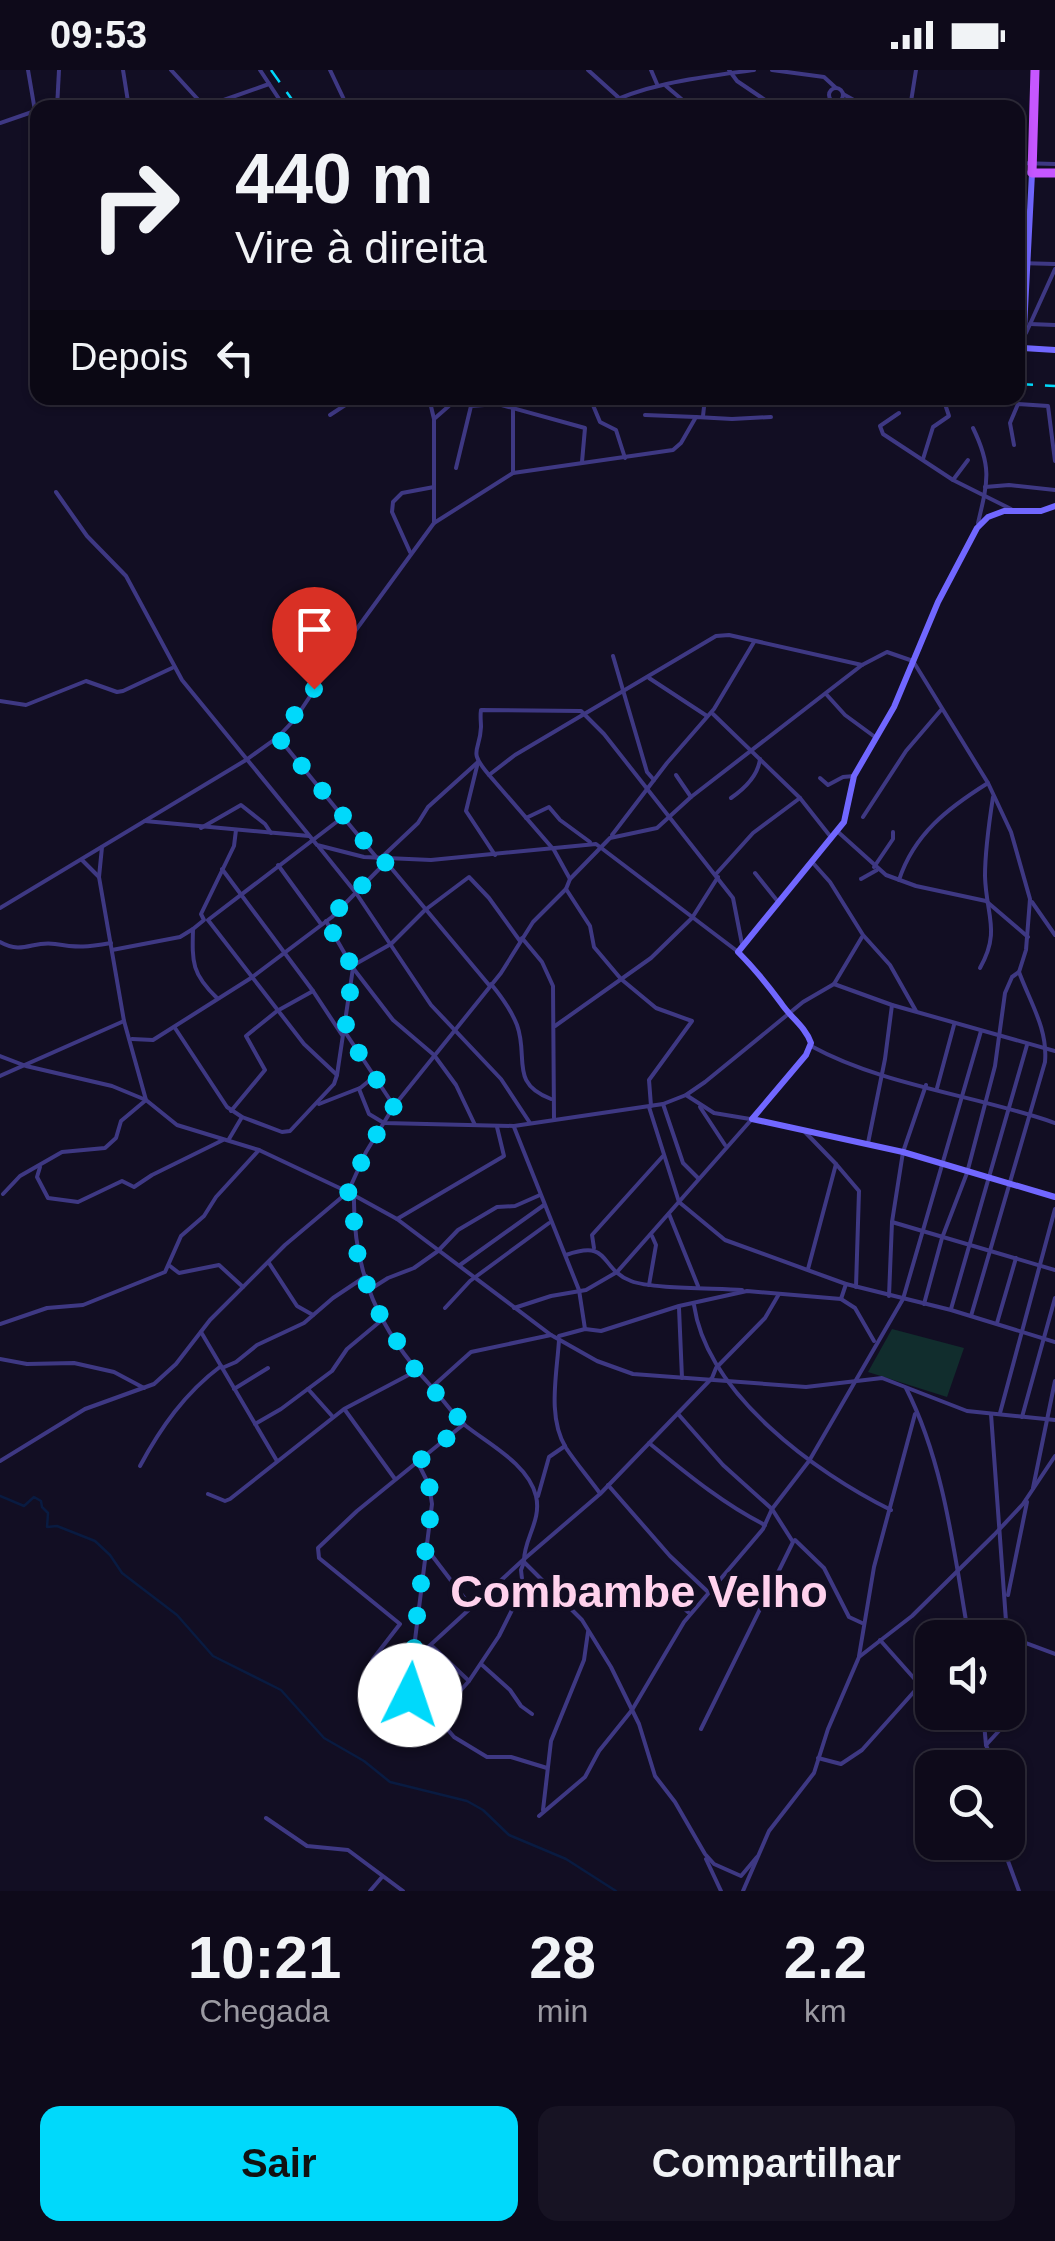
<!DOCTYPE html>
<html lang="pt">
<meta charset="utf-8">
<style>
:root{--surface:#0e0a1a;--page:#171323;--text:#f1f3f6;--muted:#9b9aa2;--line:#2e2b39;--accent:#00d9fb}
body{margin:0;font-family:Helvetica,sans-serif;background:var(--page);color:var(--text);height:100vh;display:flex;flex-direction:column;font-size:38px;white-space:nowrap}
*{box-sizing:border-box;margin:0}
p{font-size:32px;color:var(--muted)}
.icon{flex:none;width:55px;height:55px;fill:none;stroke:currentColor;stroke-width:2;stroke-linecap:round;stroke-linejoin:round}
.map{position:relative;height:1821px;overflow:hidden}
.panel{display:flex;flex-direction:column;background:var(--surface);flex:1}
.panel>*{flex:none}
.hud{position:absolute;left:30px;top:30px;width:995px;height:305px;border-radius:20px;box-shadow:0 2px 8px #0004,0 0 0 2px var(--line);background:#0e0a1a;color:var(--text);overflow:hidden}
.buttons{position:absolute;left:915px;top:1550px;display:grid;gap:20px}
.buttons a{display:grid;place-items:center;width:110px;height:110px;border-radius:20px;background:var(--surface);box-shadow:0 2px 8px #0004,0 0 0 2px var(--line);font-size:50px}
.pin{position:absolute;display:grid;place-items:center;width:85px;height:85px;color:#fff;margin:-102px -42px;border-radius:50% 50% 50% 0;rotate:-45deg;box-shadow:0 0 10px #0007}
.pin .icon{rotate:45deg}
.me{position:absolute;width:110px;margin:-55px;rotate:4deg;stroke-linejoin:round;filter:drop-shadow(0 0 8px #0008)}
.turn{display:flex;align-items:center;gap:35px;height:210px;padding:0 40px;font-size:45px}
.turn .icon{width:130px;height:130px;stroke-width:2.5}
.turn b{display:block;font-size:70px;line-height:85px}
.then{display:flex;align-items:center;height:95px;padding:0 40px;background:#0003;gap:20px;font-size:38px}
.eta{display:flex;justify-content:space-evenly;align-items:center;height:170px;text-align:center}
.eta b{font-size:60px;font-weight:600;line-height:70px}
.button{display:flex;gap:20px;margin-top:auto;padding:20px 40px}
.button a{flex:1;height:115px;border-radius:20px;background:var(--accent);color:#111;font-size:40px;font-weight:600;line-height:115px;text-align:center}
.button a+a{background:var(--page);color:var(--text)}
.status{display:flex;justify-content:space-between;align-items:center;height:70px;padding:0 50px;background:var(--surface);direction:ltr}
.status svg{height:28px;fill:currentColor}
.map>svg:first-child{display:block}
.green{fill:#112d2d}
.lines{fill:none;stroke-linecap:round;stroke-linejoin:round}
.stream{stroke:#091b41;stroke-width:2.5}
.street{stroke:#3e3883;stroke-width:4}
.secondary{stroke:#7167ff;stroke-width:6}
.primary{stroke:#c657ff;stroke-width:9}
.rail{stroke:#00d9fb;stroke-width:2.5;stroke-dasharray:15 12;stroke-linecap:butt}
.route{stroke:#00d9fb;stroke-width:18;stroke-dasharray:0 32.4}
.labels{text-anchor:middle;stroke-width:9;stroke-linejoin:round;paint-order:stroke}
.district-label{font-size:45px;font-weight:bold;fill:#ffd2ed;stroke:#120e23}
</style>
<div class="status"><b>09:53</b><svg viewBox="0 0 49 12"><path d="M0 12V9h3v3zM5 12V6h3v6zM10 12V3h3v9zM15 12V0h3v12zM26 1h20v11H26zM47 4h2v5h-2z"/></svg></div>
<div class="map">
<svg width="1055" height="1821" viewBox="0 0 1055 1821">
<rect width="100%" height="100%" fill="#120e23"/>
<path class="green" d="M892 1259 964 1278 947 1327 868 1302Z"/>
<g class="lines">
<path class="stream" d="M0 1426 24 1436 34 1427 41 1431 42 1437 48 1443 47 1457 57 1456 95 1471 110 1485 122 1503 177 1545 213 1586 281 1620 324 1668 364 1691 390 1712 467 1731 483 1740 509 1765 566 1789 616 1821"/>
<g class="street">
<path d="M123 0 129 38"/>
<path d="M171 0 204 36"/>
<path d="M260 0 285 38"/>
<path d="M330 0 348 38"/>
<path d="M588 0 618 27"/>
<path d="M651 0 657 14"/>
<path d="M729 0 737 11 777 38"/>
<path d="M772 0 824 7 836 18"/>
<path d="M666 16 692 38"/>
<circle cx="836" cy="25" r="7"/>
<path d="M843 24 868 38"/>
<path d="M838 32 849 38"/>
<path d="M57 38 59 0"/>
<path d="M201 38 269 14"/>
<path d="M598 38C645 13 703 7 754 0"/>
<path d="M812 38 833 32"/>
<path d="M910 38 916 0"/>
<path d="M0 53 35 41 28 0"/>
<path d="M1018 93 1055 94"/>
<path d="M1018 102 1032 103"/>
<path d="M1018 130 1030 146"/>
<path d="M1018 193 1055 194"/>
<path d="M1030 254 1055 255"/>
<path d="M1026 263 1055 199"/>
<path d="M429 328 434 349V453"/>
<path d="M590 328 600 352 616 360 625 388"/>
<path d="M899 343 880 356 883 364 953 410 1011 439"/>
<path d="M330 345 356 328"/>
<path d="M645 345 696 347"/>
<path d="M703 346 705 328"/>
<path d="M434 349 458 328"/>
<path d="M973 358C992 397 988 411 978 453"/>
<path d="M1014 375 1010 353 1018 334 1048 336 1055 391"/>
<path d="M923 389 933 357 949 346 945 334"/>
<path d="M456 398 471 336 498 334 585 358 582 392"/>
<path d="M513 403V339L518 328"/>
<path d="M953 410 968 390"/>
<path d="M985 417 1009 415 1055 420"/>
<path d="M56 422 87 466 126 506 182 610 317 775 364 787 431 790 596 774 737 881"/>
<path d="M410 482 392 442 393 432 402 423 434 417"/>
<path d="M613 586 647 702 654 710"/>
<path d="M649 608 707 646"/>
<path d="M826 624 845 645 875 667"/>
<path d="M0 631 26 635 86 611 117 622 123 621 172 598"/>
<path d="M713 644 800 728 830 766"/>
<path d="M278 667 343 747"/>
<path d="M478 692 466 741 495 785"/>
<path d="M489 705C467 679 480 683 481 657 481 652 480 646 481 640L581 641 604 664 733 828 742 874"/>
<path d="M676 705 691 727"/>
<path d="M820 708 828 715 843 707 854 706"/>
<path d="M731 728C744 719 758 706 760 689"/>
<path d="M863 747 906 681 941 640"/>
<path d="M526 748 549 737 560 750 590 772"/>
<path d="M145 751 309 766"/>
<path d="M201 758 241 735 265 754 271 763"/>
<path d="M837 761 886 805 916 816 986 831 1028 867"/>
<path d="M612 765 667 693 714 639 754 572"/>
<path d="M319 777 356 823 431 935 501 1009 530 1053"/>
<path d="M383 786 418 753 428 737 478 692"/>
<path d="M82 790 99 807"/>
<path d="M387 793 489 915"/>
<path d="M813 793 830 812 863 865 890 895 916 941"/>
<path d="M278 795 321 854"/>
<path d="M874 797 893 769V762"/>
<path d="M222 799 313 921 342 965"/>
<path d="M755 803 779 833"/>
<path d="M716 804 753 763 800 728"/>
<path d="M570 809 554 780 489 705 515 685 716 566 729 565 862 595"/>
<path d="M861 809 877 800"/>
<path d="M899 810C914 764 948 738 988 713"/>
<path d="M566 819 590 856 594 877 621 909 656 938 692 951 649 1010 651 1036"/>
<path d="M1032 832 1055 865"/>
<path d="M0 838 246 690 278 667 295 649 334 590 434 453 513 403 673 380 681 373 696 347 732 349 771 347"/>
<path d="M326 851 353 898 393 950 434 985 456 1015 475 1055"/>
<path d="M522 868 542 892 553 916 554 1048"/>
<path d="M0 872C23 885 33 870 55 874 79 878 87 877 111 873"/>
<path d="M112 880 180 867 193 859"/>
<path d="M352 896 391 874 425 840 469 807 489 828 520 871"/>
<path d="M980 898C1001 861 986 845 985 806 985 780 989 753 993 727"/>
<path d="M491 914C501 926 511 940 517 955 529 988 509 1013 551 1029"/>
<path d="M834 914 862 867"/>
<path d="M217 928C192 904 192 893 193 859L204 850 201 844 234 776 236 760"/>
<path d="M555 956 651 888 692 848 718 807"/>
<path d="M175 958 227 1037 242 1047 282 1062 290 1061 334 1014 337 1005 353 898"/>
<path d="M345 962 394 1036"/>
<path d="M132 969 153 970 251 908 332 847 386 792"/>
<path d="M811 976C884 1016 976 1025 1055 1053"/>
<path d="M0 986 26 996 112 1016 146 1030 177 1055 259 1080 348 1122 397 1149 551 1265 597 1291 633 1304 806 1317 882 1308 967 1341 1055 1350"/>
<path d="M337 1005 304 974 208 850 343 747 377 788"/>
<path d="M0 1006 124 951"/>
<path d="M375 1006 359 1019 369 1044 384 1053 514 1056 663 1034 686 1025 705 1012 803 932 834 914 892 935 1055 981"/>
<path d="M926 1015 903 1082 892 1152 1055 1200"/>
<path d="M937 1018 954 955"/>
<path d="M686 1025 714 1043 750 1049"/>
<path d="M319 1034 360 1018"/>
<path d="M663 1034 683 1093 698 1108"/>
<path d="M649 1037 679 1132 725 1170 846 1214 951 1240 1055 1272"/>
<path d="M700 1037 725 1075"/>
<path d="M231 1041 265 1000 246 966 277 941 313 921"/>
<path d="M514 1057 579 1220 585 1259"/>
<path d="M805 1062 836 1094"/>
<path d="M229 1069 242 1047"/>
<path d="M868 1073 885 989 892 935"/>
<path d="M40 1097 37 1107 48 1128 78 1132 122 1111 134 1117 152 1105 223 1070"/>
<path d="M3 1124 20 1106 62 1082 105 1078 116 1068 121 1051 146 1030 124 951 99 807 102 777"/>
<path d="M354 1128C353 1203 380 1261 430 1315 443 1329 452 1344 466 1356 490 1375 528 1394 536 1426 542 1451 523 1470 524 1492L582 1550 611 1597 639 1654 655 1706 675 1732 705 1784 714 1794 741 1806 757 1787"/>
<path d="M669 1144 698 1216"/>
<path d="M397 1149 504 1086 497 1057"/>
<path d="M594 1178 592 1165 663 1086"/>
<path d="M566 1185C612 1169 598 1198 631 1211 651 1219 717 1218 742 1220"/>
<path d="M269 1193 297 1236 313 1245"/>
<path d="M460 1195 544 1135"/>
<path d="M170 1196 179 1203 219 1195 243 1217"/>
<path d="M808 1199 836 1094 859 1121 856 1217"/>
<path d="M649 1215 656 1175 652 1166"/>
<path d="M369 1220 388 1208 414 1198 438 1181 458 1160 497 1137 515 1136 540 1125"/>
<path d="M889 1226 892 1152"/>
<path d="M841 1229 855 1238 874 1271"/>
<path d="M924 1234 942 1168 967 1103 995 996 1005 923 1012 907 1019 902"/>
<path d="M694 1235C707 1324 816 1403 891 1440"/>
<path d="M445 1238 470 1211 549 1153"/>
<path d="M514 1238 551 1226 586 1220 617 1202 752 1049"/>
<path d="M679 1238 682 1308"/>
<path d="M951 1239 1027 975"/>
<path d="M997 1253 1016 1188"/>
<path d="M0 1254 47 1238 83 1235 165 1202 181 1166 204 1146 216 1127 259 1080"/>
<path d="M201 1262 277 1391"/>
<path d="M559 1266 585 1259 601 1261 679 1236 747 1221 841 1229 846 1214"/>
<path d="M559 1270C557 1304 547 1347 566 1378 576 1393 588 1407 599 1422"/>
<path d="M0 1289 27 1294 74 1293 114 1302 144 1318"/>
<path d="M222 1298 236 1292 257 1275 304 1253 333 1228 366 1206"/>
<path d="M432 1317 471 1282 551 1265"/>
<path d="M906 1318C945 1395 954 1484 969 1568"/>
<path d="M234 1319 268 1298"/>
<path d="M308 1319 333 1347"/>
<path d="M345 1340 395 1409"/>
<path d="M1000 1343 1055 1139"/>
<path d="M679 1345 723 1395 772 1439 793 1472 701 1659"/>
<path d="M1022 1347 1055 1228"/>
<path d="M255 1354 281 1339 332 1301 347 1279 383 1249"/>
<path d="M649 1373C686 1403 723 1434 765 1455"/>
<path d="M0 1391 85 1339 154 1314 176 1294 210 1250 285 1175 348 1122 366 1082 394 1036 501 903 533 852 566 819 570 809 610 768 657 758 691 727 862 595 887 582 913 591 988 713 1011 762 1030 829 1026 880 1019 902C1030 932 1048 959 1045 992L971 1246"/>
<path d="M140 1396C161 1357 185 1323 221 1296"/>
<path d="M608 1415 670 1486 707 1521"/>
<path d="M1033 1418 1055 1311"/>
<path d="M208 1424 225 1431 230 1429 344 1339 416 1301"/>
<path d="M538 1426 549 1387 565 1376"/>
<path d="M795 1470 824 1498 849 1547 862 1553"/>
<path d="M427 1479 472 1538"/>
<path d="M650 1510 688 1542"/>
<path d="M1008 1525 1027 1432"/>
<path d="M1010 1567 1055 1584"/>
<path d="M433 1577 469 1611"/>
<path d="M859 1586 874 1497 915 1344"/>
<path d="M481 1594 510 1620 521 1636 532 1644"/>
<path d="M362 1612 373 1589 400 1554 319 1488 318 1478 357 1441 464 1354"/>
<path d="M412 1626 437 1647 454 1667 487 1687H511L547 1698"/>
<path d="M983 1642 986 1675 995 1698"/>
<path d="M364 1644 390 1612 523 1490 600 1424 712 1308 716 1298 765 1248 779 1224"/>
<path d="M437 1647 469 1611 499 1566 523 1518 521 1500 524 1492"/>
<path d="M404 1672 409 1663 412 1594 432 1434 429 1415 418 1393"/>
<path d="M986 1675 1008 1651 1019 1627 1006 1551 991 1344"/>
<path d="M818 1688 841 1694 862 1680 920 1615 880 1570"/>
<path d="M1008 1720 1013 1736 1008 1748"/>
<path d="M543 1740 551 1671 584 1590 588 1562"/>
<path d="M539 1746 585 1707 599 1681 632 1640 684 1552 763 1459 772 1439 809 1391 903 1229 981 961"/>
<path d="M266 1748 307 1776 348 1780 403 1821"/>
<path d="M1001 1772 1019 1821"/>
<path d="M706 1789 721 1821"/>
<path d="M370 1821 382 1807"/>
<path d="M743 1821 769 1761 814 1703 828 1659 859 1587 912 1546 994 1465 1023 1434 1055 1386"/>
</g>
<g class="secondary">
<path d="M1032 103 1023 278 1055 280"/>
<path d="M1055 436 1041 441H1004L988 447 977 458 938 532 894 637 854 706 844 752 738 882C755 899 767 914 781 933 790 947 805 956 811 973L806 985 752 1049 903 1082 1055 1127"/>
</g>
<path class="primary" d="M1035 0 1032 103H1055"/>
<g class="rail">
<path d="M271 0 298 38"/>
<path d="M1018 314 1055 316"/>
</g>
</g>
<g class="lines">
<path class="route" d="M314 619 278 667 378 788 386 792 326 851 353 898 345 962 394 1036 366 1082 348 1122 354 1126V1172L372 1232 416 1301 464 1354 418 1392 429 1414 432 1434 418 1535 410 1625"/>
</g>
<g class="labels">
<g class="district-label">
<text x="639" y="1537">Combambe Velho</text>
</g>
</g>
</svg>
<div class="buttons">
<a><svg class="icon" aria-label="sound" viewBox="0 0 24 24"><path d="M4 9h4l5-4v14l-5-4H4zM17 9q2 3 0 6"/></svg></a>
<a><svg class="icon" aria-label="search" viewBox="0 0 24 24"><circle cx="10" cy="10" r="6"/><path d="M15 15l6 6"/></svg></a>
</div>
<div class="pin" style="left:314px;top:619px;background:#d93025"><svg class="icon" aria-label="arrive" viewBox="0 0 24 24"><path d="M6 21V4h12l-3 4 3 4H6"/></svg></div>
<svg class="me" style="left:410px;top:1625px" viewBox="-20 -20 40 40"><circle r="19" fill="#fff"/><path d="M0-13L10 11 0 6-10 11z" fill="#00d9fb"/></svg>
<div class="hud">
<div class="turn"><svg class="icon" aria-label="right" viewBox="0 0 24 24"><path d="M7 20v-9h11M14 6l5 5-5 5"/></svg><div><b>440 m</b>Vire à direita</div></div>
<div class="then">Depois<svg class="icon" aria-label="left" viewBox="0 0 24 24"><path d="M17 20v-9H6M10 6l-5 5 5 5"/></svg></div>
</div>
</div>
<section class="panel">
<div class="eta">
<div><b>10:21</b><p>Chegada</p></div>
<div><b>28</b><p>min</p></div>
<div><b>2.2</b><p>km</p></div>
</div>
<div class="button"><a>Sair</a><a>Compartilhar</a></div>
</section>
